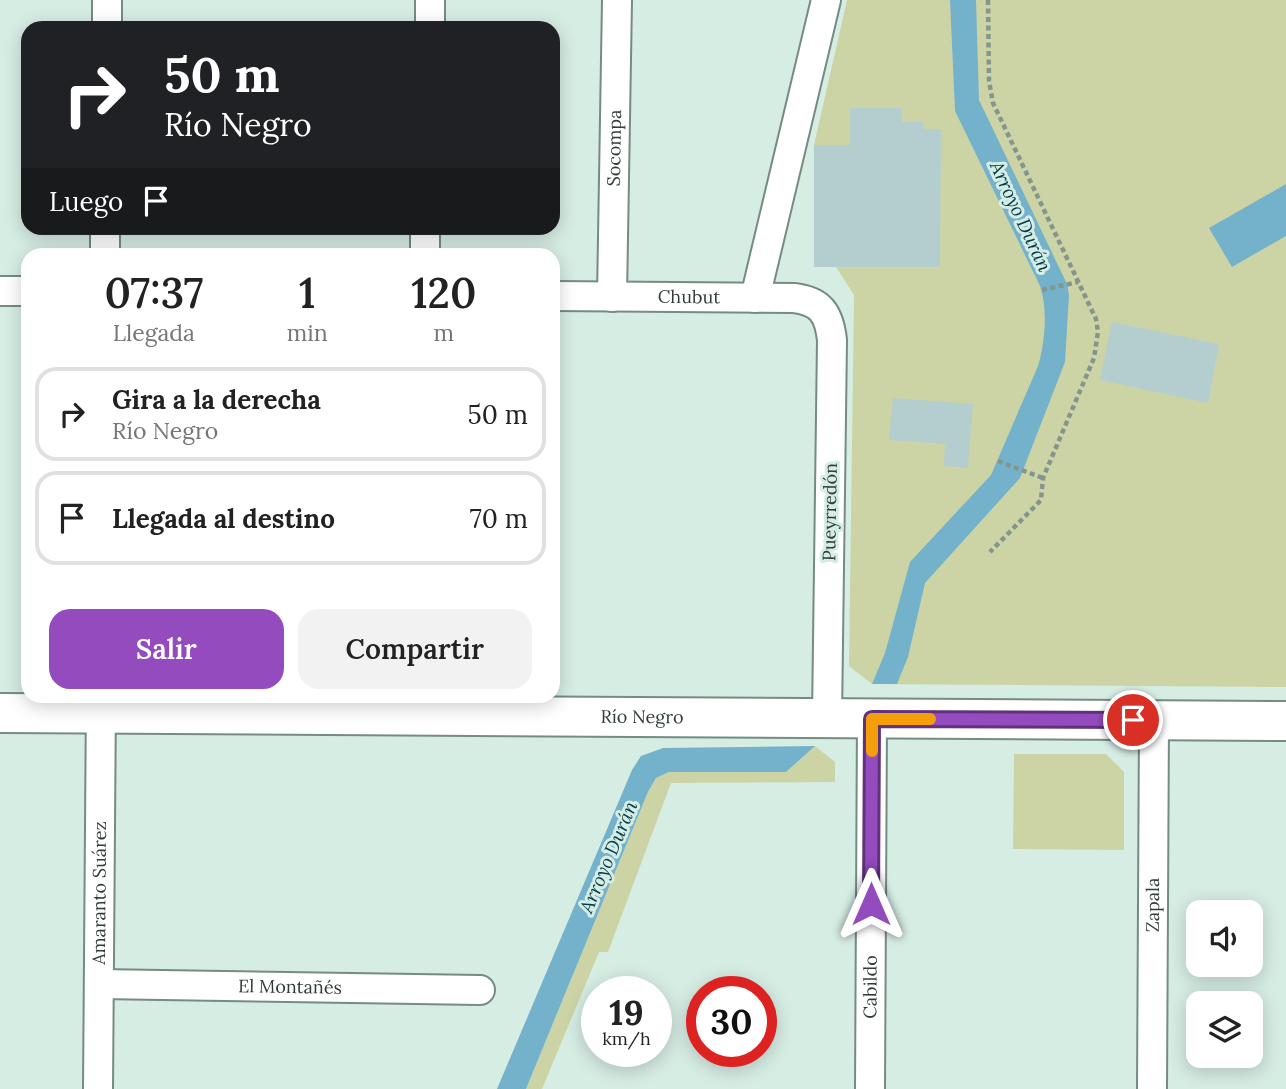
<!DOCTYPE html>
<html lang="es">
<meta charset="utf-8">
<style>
:root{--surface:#fff;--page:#f2f2f2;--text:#222;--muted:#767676;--line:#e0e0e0;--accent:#934bbe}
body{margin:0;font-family:Lora,serif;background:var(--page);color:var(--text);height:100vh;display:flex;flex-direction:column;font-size:26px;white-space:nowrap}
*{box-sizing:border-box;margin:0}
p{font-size:23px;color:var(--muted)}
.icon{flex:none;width:38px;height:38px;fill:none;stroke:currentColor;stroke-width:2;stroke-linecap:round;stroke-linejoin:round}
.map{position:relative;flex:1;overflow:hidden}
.drawer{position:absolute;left:21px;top:248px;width:539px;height:455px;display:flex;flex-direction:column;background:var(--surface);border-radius:21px;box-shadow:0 4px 18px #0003}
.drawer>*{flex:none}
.top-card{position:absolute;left:21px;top:21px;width:539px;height:214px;border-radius:21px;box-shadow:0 4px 18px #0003;background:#202124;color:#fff;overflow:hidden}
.tools{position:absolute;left:1186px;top:900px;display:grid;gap:14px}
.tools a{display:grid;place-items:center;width:77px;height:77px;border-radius:14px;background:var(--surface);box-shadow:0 4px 18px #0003;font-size:35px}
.speed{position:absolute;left:581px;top:976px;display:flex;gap:14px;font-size:35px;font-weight:700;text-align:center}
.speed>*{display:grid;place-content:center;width:91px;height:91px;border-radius:50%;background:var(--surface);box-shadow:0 4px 18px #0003;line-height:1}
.speed small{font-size:18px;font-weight:400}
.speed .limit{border:10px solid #d22;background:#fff;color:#111}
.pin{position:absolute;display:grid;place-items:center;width:60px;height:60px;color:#fff;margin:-30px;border:4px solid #fff;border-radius:50%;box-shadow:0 2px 7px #0007}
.me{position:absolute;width:77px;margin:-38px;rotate:0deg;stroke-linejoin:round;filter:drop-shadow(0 0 5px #0008)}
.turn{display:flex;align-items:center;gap:24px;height:147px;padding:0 28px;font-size:32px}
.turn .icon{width:91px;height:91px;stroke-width:2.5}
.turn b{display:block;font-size:49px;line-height:60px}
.then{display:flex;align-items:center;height:66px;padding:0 28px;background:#0003;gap:14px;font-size:26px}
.eta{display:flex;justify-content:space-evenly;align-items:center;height:119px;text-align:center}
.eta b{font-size:42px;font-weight:600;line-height:49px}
.action{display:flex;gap:14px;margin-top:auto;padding:14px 28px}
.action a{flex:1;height:80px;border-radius:21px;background:var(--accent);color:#fff;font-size:28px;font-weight:600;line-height:80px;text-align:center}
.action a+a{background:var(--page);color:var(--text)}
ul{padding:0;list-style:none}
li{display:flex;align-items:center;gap:21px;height:94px;margin:0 14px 10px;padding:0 14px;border:4px solid var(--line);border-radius:21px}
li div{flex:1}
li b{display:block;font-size:26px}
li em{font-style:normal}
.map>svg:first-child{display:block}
.green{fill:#ccd4a5}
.water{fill:#74b2cc}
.building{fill:#b4cecf}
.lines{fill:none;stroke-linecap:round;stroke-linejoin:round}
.street-casing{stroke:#758b83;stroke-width:32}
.secondary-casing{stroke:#758b83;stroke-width:42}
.path{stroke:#84958e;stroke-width:4.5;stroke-dasharray:5 3.5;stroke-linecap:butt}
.street{stroke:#fff;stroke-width:28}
.secondary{stroke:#fff;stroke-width:38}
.route-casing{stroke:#60317c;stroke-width:18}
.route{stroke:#934bbe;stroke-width:12}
.slow{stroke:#f59e0b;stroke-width:12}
.labels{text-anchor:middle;stroke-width:6;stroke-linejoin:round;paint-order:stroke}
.street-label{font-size:18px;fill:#323c38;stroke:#d6ede4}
.water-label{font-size:19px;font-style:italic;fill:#023b4e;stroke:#d6ede4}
</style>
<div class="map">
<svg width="1286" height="1089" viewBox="0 0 1286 1089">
<rect width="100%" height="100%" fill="#d6ede4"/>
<g class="green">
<path d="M847 0H1286V687L872 684 849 666 854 295 836 267H814V145Z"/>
<path d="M815 746 835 762V782L671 783 608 952H599L542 1089H526L648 792 656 778 669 772H786Z"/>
<path d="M1014 754H1106L1124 772V850L1013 849Z"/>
</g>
<g class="water">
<path d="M950 0H976L979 100 1067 284 1069 295 1065 362 1020 478 925 583 908 657 897 684H872L885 653 910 562 991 475 1038 366C1045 343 1048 309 1040 286L955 111Z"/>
<path d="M1286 184V236L1232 267 1209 228Z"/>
<path d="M815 746 786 772H669L656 778 648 792 526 1089H497L632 770 641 756 663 748Z"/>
</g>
<g class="building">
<path d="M850 108H902V122H923V129H941L940 267H814V145H850Z"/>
<path d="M1112 322 1219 344 1208 403 1100 380Z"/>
<path d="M893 398 973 404 968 468 944 466 945 444 889 440Z"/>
</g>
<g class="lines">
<g class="street-casing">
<g id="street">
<path d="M107 28V0"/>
<path d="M430 28V0"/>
<path d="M105 256V228"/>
<path d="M425 256V228"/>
<path d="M0 291H28"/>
<path id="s1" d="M553 296 794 298C821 301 829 314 832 340L827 718"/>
<path id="s2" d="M612 297 617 0"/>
<path d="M755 298 826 0"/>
<path id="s3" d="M99 984 480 990"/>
<path id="s4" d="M98 1089 101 696"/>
<path id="s5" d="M870 1089 872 719"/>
<path id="s6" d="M1152 1089 1154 720"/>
</g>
</g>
<g class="secondary-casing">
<g id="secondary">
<path id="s7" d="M0 713 1286 721"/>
</g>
</g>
<g class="path">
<path d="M988 0 989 81 993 103 1096 319 1098 332 1094 358 1043 478 1041 500 990 552"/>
<path d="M1042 290 1078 282"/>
<path d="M998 461 1043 478"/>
</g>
<use href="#street" class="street"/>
<use href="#secondary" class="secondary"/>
</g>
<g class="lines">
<g class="route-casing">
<path id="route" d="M871 904 872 719 1133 720"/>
</g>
<use href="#route" class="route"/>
<path class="slow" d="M872 751V719H930"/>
</g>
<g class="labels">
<g class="street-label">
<text dy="6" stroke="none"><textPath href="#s2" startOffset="149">Socompa</textPath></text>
<text dy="6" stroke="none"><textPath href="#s1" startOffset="136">Chubut</textPath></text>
<text transform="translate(830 512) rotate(-89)" y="6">Pueyrredón</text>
<text dy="6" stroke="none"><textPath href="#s7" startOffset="642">Río Negro</textPath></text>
<text dy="6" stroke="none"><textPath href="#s4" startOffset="196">Amaranto Suárez</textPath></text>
<text dy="6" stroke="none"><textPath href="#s6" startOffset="184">Zapala</textPath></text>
<text dy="6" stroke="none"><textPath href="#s3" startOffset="191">El Montañés</textPath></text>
<text dy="6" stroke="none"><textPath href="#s5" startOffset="102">Cabildo</textPath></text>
</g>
<g class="water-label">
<text transform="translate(1021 216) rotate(65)" y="7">Arroyo Durán</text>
<text transform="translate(608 857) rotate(-67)" y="7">Arroyo Durán</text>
</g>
</g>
</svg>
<div class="tools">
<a><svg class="icon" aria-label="sound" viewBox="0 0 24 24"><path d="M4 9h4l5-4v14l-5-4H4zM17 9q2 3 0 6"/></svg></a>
<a><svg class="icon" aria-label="layers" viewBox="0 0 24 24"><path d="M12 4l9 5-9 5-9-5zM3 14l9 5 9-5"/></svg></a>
</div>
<div class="speed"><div>19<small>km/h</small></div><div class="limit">30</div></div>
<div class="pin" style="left:1133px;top:720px;background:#d93025"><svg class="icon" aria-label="arrive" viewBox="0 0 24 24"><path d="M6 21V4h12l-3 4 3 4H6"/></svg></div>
<svg class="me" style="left:871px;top:904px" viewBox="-20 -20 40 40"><path d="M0-17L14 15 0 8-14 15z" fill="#934bbe" stroke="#fff" stroke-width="4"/></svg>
<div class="top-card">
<div class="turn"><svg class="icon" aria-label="right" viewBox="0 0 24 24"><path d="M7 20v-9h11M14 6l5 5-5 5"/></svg><div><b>50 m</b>Río Negro</div></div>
<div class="then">Luego<svg class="icon" aria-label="arrive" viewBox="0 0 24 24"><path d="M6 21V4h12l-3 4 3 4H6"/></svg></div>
</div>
<section class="drawer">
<div class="eta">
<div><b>07:37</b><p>Llegada</p></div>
<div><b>1</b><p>min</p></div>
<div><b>120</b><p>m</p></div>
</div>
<ul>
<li><svg class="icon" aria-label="right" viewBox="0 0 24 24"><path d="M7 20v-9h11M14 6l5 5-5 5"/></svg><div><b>Gira a la derecha</b><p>Río Negro</p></div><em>50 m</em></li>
<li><svg class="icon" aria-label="arrive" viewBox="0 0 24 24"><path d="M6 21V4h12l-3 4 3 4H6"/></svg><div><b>Llegada al destino</b></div><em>70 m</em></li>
</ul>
<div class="action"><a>Salir</a><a>Compartir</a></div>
</section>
</div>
